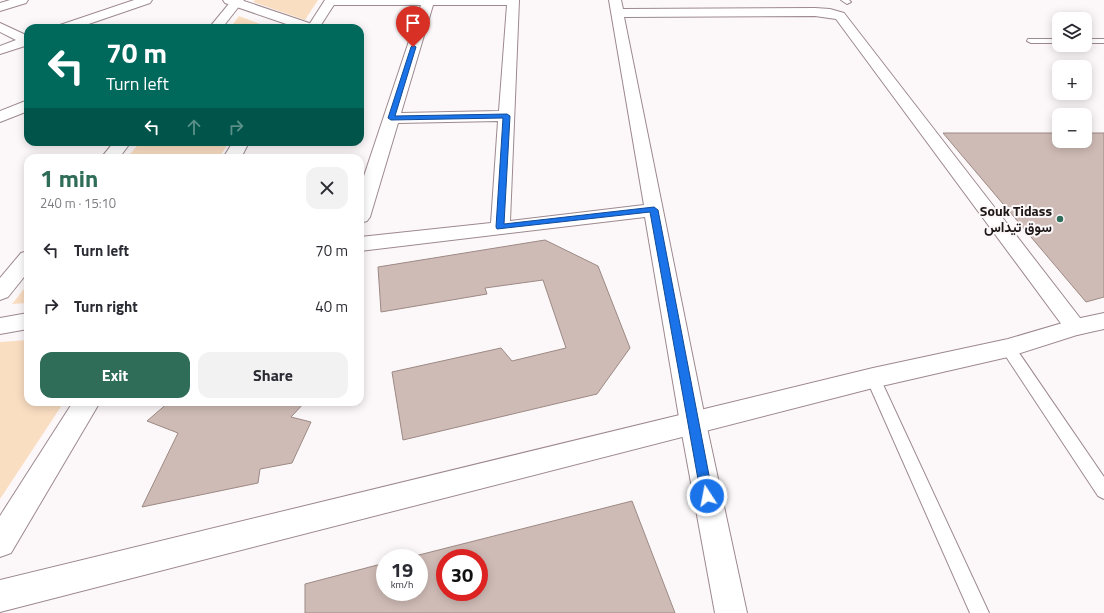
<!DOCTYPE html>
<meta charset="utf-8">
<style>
:root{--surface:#fff;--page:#f2f2f3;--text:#2b2b33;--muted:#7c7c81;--accent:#306d58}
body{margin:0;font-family:"Titillium Web",Vazirmatn,sans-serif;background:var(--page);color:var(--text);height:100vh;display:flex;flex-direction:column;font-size:15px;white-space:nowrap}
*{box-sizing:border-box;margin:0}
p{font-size:13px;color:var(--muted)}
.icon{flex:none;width:22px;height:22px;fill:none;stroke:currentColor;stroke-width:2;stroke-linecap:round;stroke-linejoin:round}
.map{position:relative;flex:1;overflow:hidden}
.panel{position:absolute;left:24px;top:154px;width:340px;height:252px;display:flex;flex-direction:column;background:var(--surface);border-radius:12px;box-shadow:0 2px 10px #0003}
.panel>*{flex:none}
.banner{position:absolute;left:24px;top:24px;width:340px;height:122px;border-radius:12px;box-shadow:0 2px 10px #0003;background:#00695c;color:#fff;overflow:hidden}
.tools{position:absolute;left:1052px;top:12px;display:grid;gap:8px}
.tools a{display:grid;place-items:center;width:40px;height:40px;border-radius:8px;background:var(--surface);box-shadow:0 2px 10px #0003;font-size:20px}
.speed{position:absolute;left:376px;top:549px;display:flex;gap:8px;font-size:20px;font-weight:700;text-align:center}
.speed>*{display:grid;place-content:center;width:52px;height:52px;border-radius:50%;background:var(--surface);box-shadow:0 2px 10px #0003;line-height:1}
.speed small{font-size:10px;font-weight:400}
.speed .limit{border:6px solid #d22;background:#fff;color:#111}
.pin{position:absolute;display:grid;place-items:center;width:34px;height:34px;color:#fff;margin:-41px -17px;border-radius:50% 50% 50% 0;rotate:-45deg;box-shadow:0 0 4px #0007}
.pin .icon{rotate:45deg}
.me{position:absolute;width:44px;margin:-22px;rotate:349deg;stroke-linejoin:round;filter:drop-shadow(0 0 3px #0008)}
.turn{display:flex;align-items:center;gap:14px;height:84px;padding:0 16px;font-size:18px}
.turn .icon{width:52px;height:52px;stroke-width:2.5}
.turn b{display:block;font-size:28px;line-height:34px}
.lanes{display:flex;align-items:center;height:38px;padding:0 16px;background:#0003;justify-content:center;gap:20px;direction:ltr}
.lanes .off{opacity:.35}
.round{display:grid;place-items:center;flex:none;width:42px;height:42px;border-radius:12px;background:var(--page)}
.head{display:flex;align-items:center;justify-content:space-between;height:68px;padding:0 16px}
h1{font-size:24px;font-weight:700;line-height:30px;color:var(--accent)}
.button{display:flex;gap:8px;margin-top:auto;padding:8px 16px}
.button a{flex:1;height:46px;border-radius:12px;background:var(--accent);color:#fff;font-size:16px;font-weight:700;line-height:46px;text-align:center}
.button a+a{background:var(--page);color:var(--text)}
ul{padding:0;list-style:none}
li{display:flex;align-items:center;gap:12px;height:56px;padding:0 16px}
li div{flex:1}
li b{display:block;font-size:15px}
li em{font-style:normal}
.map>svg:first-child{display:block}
.green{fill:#fadec2}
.building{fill:#cfbbb6;stroke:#9c8984;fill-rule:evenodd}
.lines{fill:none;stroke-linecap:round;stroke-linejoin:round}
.service-casing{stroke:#9d898e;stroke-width:2}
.minor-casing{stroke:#9d898e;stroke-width:2}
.tertiary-casing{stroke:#9d898e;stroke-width:2}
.service{fill:#fff;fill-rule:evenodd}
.minor{fill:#fff;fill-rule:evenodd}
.tertiary{fill:#fff;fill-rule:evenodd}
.route{fill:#1a73e8;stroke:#114b97}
.poi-dot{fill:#306d58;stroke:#fcf8f9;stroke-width:1.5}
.labels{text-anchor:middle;stroke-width:4;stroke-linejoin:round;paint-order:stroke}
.poi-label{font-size:14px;font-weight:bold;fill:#1e1718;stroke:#fcf8f9;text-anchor:end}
</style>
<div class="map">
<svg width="1104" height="613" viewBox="0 0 1104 613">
<rect width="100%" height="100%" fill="#fcf8f9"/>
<g class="green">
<path d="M255 0H318L305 20 253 2Z"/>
<path d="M239 16 271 28H230Z"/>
<path d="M140 142H229L219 158H127Z"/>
<path d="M28 284V303L12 304Z"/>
<path d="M28 340V402H64L0 499V342Z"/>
</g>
<g class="building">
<path d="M943 133H1059V141H1085V133H1104V297L1086 302Z"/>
<path d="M545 240 598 266 630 348 597 394 403 440 392 372 501 348 512 361 566 348 543 280 485 288 487 294 381 312 378 267Z"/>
<path d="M169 402H305L291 417 311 422 292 463 260 469 258 483 142 507 178 433 147 421Z"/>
<path d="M632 501 675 613H305V584L385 563V592H419V558H407ZM445 558H479V592H445Z"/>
</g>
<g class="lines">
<g class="service-casing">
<g id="service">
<path d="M841 0H849L851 2 847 4Z"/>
<path d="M1028 39H1059V43H1031L1027 41Z"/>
<rect x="1085" y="39" width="19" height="4"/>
<path d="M1008 343 1013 344 1104 477V499L1098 496 1003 352 1001 348 1003 344Z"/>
<path d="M873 372 878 374 880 378 989 613H970L866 378 868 374Z"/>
</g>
</g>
<g class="minor-casing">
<g id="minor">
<path d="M10 0H28L26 3 0 11V3Z"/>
<path d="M134 0H152L150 3 77 28H59L60 25Z"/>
<path d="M223 0H241L315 25 316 28H298L225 3Z"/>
<path d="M325 0H519L510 221 644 205 609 0H621L623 9 815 8 830 9 844 13 1087 327 1084 333 1076 335 1068 333 836 19 815 16 624 17 706 423 747 613H715L680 423 645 217 360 251V237L491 223 498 121 398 123 370 217 367 221 360 223V188L421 5H330L326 4ZM433 5H507L499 111 401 113Z"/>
<path d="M0 23 28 36V45L0 54V46L16 40 0 32Z"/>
<path d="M28 100V111L0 122V111Z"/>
<path d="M28 313V329L0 334V318Z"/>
</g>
</g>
<g class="tertiary-casing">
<g id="tertiary">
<path d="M232 0H244L222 28H209Z"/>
<path d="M325 0H337L319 28H307Z"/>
<path d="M114 142H131L119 158H101Z"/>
<path d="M233 142H249L241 158H223Z"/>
<path d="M28 251V272L8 297 0 300V278L21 253Z"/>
<path d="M1104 313V329L1077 335 1008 357 873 388 0 612V580L873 368 1008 339 1076 319Z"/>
<path d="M73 402H100L11 553 0 557V516Z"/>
</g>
</g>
<use href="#service" class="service"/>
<use href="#minor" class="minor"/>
<use href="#tertiary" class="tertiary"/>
</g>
<path class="route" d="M413 45 416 47 395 116 507 114 510 116 504 224 654 207 658 210 713 496 711 500 707 501 703 500 701 496 650 212 497 229 496 227 503 118 391 120 388 118 411 47Z"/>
<circle class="poi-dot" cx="1060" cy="219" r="4"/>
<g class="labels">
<g class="poi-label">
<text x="1052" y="216">Souk Tidass<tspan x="1052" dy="16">سوق تيداس</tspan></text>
</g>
</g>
</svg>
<div class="tools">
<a><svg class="icon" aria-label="layers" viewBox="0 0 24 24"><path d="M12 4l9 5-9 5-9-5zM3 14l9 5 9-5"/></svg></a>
<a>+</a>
<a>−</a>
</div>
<div class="speed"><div>19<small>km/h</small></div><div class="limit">30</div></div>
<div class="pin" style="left:413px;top:47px;background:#d93025"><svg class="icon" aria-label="arrive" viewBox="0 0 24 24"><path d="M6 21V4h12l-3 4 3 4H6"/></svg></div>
<svg class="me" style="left:707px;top:496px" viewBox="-20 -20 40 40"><circle r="17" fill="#1a73e8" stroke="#fff" stroke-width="3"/><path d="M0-11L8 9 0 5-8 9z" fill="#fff"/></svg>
<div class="banner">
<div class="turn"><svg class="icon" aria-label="left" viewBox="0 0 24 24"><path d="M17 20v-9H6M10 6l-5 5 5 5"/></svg><div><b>70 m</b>Turn left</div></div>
<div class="lanes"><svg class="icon" aria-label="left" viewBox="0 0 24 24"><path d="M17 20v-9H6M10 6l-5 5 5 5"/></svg><svg class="icon off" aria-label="ahead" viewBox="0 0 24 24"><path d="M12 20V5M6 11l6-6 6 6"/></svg><svg class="icon off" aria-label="right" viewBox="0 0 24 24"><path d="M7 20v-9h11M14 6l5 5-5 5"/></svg></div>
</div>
<section class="panel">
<div class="head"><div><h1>1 min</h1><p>240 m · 15:10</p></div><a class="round"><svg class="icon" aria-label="close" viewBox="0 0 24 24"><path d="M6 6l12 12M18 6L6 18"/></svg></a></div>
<ul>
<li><svg class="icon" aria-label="left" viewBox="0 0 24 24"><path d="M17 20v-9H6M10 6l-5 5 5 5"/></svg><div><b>Turn left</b></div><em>70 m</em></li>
<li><svg class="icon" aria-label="right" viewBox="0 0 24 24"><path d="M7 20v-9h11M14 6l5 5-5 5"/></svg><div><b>Turn right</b></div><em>40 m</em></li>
</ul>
<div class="button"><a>Exit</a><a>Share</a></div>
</section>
</div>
